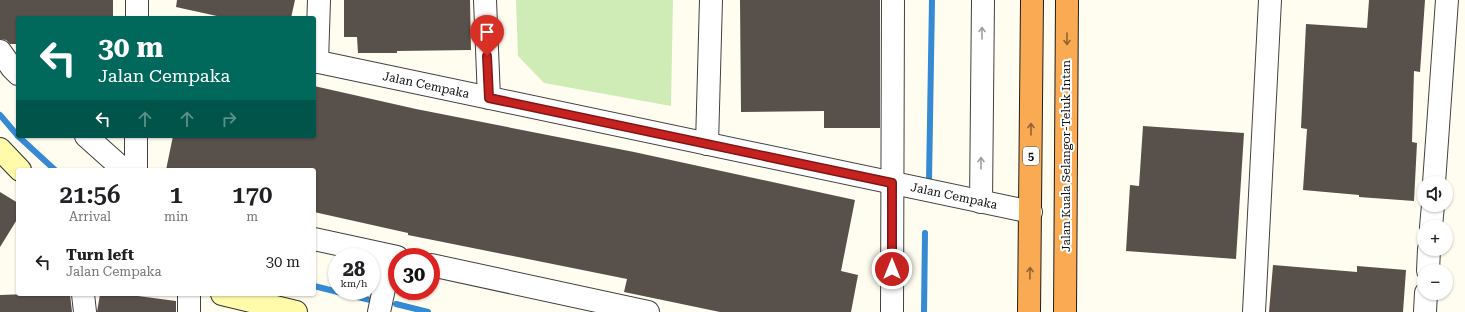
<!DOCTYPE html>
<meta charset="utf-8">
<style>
:root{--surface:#fff;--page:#f2f2f2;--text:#202124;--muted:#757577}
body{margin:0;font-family:"Roboto Serif",serif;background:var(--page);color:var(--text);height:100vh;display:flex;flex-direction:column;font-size:15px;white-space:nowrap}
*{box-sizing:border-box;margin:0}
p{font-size:13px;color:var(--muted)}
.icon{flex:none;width:22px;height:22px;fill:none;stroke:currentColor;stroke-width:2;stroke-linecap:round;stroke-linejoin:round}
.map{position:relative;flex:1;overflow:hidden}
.side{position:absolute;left:16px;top:168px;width:300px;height:128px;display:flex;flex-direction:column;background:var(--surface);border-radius:4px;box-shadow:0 1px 3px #0004}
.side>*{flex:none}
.top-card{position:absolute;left:16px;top:16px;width:300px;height:122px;border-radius:4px;box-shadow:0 1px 3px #0004;background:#00695c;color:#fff;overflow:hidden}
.tools{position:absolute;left:1417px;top:176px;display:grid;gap:8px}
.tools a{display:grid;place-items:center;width:36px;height:36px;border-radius:50%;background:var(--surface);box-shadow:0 1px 3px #0004;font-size:20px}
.speed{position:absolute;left:328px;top:248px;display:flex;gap:8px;font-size:20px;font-weight:700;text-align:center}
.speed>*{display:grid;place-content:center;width:52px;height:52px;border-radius:50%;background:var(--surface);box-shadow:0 1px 3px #0004;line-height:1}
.speed small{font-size:10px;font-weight:400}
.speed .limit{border:6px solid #d22;background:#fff;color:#111}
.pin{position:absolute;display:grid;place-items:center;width:34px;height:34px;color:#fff;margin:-41px -17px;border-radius:50% 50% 50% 0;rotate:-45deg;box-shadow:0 0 4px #0007}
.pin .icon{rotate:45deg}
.me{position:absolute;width:44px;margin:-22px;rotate:0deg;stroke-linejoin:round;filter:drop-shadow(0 0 3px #0008)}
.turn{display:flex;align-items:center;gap:14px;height:84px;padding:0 16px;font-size:18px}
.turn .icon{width:52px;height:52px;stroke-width:2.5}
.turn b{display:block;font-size:28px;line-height:34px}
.lanes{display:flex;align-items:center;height:38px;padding:0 16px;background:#0003;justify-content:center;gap:20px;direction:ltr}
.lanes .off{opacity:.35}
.eta{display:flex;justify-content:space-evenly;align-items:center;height:68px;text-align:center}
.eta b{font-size:24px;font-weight:600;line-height:28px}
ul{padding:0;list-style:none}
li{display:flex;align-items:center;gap:12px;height:52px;padding:0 16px}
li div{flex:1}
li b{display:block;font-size:15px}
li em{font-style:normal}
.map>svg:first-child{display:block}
.green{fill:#cfecb7}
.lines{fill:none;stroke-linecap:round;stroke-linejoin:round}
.stream{stroke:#358ad3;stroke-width:6}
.building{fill:#58504a}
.street-casing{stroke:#414141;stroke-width:24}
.secondary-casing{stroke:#303030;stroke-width:24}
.highway-casing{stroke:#1f1f1f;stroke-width:24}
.street{stroke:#fff;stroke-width:22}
.secondary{stroke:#fffbab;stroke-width:22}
.highway{stroke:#faaa52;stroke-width:22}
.oneway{stroke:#9f9f9f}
.oneway2{stroke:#906433}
.route-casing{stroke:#801615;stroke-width:10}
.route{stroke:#c52220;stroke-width:7}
.labels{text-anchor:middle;stroke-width:4;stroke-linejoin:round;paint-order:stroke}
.shield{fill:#fff;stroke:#565656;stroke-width:1}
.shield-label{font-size:11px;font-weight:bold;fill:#0e0e0e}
.street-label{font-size:12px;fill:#0e0e0e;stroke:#fff}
</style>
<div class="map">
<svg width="1465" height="312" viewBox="0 0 1465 312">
<rect width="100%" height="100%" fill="#fffdf0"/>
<path class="green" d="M516 0H673L671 106 544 83 518 56Z"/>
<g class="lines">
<g class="stream">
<path d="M0 115 18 136"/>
<path d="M18 136 55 170"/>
<path d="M929 181 932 0"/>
<path d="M314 286 370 300"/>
<path d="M396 304 428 312"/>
<path d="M924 312 925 233"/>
</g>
</g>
<g class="building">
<path d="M0 0H113V18H18V44H10L6 40 0 39Z"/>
<path d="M177 0H295L291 18H226L176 7Z"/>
<path d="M344 0H470L471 50 397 51V53H358L357 37H344Z"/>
<path d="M740 0H880V128H824V111L741 112Z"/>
<path d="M1369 0H1425L1420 72 1414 71 1412 142 1417 143 1414 201 1359 197V195L1303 190 1307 129 1301 128 1306 24 1367 28Z"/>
<path d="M314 86 416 109 634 152 855 200 841 271 858 275 851 312H720L624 292 627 279 408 235V233L314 212V170H166L173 136H314Z"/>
<path d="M1143 126 1244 133 1236 259 1126 251 1130 185 1139 186Z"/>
<path d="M0 192 18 203V218L0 247Z"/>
<path d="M1273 265 1357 272V266L1406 270 1403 312H1269Z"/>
<path d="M29 294H70L72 312H0V295Z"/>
<path d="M100 294H138V296L176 301V312H97Z"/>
</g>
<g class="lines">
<g class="street-casing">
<g id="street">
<path d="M137 0V18"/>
<path d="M485 0 489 98"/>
<path d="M0 51 12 68 18 74"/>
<path d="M314 61 1031 212"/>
<path d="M317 62 319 0"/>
<path d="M86 136 124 170"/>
<path d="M707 144 711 0"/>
<path d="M136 170V136"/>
<path d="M1434 183 1447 0"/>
<path d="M981 202 983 0"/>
<path d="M1431 227 1433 205"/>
<path d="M314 239 397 257"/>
<path d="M431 265 648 312"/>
<path d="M1428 271 1429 249"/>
<path d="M83 294 85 312"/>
<path d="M189 294V312"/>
<path d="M379 312 391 256"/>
<path d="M892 312 893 0"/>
<path d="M1254 312 1270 0"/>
<path d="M1425 312 1426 293"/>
</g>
</g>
<g class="secondary-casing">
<g id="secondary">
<path d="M0 149 20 170"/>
<path d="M222 294 296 312"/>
</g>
</g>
<g class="highway-casing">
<g id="highway">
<path d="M1029 312 1032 0"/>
<path d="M1065 312 1067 0"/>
</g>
</g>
<use href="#street" class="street"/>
<use href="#secondary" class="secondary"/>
<use href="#highway" class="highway"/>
</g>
<defs><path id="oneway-shaft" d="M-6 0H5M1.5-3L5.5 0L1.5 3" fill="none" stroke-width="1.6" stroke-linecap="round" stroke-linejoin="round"/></defs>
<g class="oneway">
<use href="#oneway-shaft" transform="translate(982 33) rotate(-90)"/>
<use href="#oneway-shaft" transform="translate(981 163) rotate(-90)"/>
</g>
<g class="oneway2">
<use href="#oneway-shaft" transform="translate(1067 39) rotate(90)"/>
<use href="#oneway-shaft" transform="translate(1031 129) rotate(-90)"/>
<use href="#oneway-shaft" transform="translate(1030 273) rotate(-89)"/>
</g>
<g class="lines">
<g class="route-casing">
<path id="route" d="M487 56 489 98 892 183V269"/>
</g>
<use href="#route" class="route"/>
</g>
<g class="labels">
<rect class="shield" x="1023" y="147" width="16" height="18" rx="3"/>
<g class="shield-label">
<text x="1031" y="160">5</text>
</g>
<g class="street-label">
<text transform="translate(426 85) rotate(12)" y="4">Jalan Cempaka</text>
<text transform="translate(1066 156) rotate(-90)" y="4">Jalan Kuala Selangor-Teluk Intan</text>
<text transform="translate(954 196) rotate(12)" y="4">Jalan Cempaka</text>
</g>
</g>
</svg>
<div class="tools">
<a><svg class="icon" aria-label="sound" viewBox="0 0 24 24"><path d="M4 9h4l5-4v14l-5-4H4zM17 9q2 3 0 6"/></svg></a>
<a>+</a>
<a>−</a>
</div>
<div class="speed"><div>28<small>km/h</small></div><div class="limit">30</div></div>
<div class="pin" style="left:487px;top:56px;background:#d93025"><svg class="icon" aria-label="arrive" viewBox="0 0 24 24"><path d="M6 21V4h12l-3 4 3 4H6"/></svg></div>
<svg class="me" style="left:892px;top:269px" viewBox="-20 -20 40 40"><circle r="17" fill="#c52220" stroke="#fff" stroke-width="3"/><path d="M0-11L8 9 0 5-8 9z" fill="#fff"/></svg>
<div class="top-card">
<div class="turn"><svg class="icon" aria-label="left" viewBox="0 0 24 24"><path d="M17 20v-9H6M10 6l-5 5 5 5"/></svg><div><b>30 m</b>Jalan Cempaka</div></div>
<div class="lanes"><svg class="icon" aria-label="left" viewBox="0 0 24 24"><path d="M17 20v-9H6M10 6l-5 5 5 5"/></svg><svg class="icon off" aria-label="ahead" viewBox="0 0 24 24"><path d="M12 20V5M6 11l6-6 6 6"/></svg><svg class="icon off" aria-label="ahead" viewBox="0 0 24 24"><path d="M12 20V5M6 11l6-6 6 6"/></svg><svg class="icon off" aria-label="right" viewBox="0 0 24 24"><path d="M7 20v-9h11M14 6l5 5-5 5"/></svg></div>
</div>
<section class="side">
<div class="eta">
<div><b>21:56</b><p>Arrival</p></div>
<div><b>1</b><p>min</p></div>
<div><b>170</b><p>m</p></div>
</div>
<ul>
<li><svg class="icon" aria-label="left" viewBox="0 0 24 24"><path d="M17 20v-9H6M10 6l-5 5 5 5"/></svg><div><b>Turn left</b><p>Jalan Cempaka</p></div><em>30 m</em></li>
</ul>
</section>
</div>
